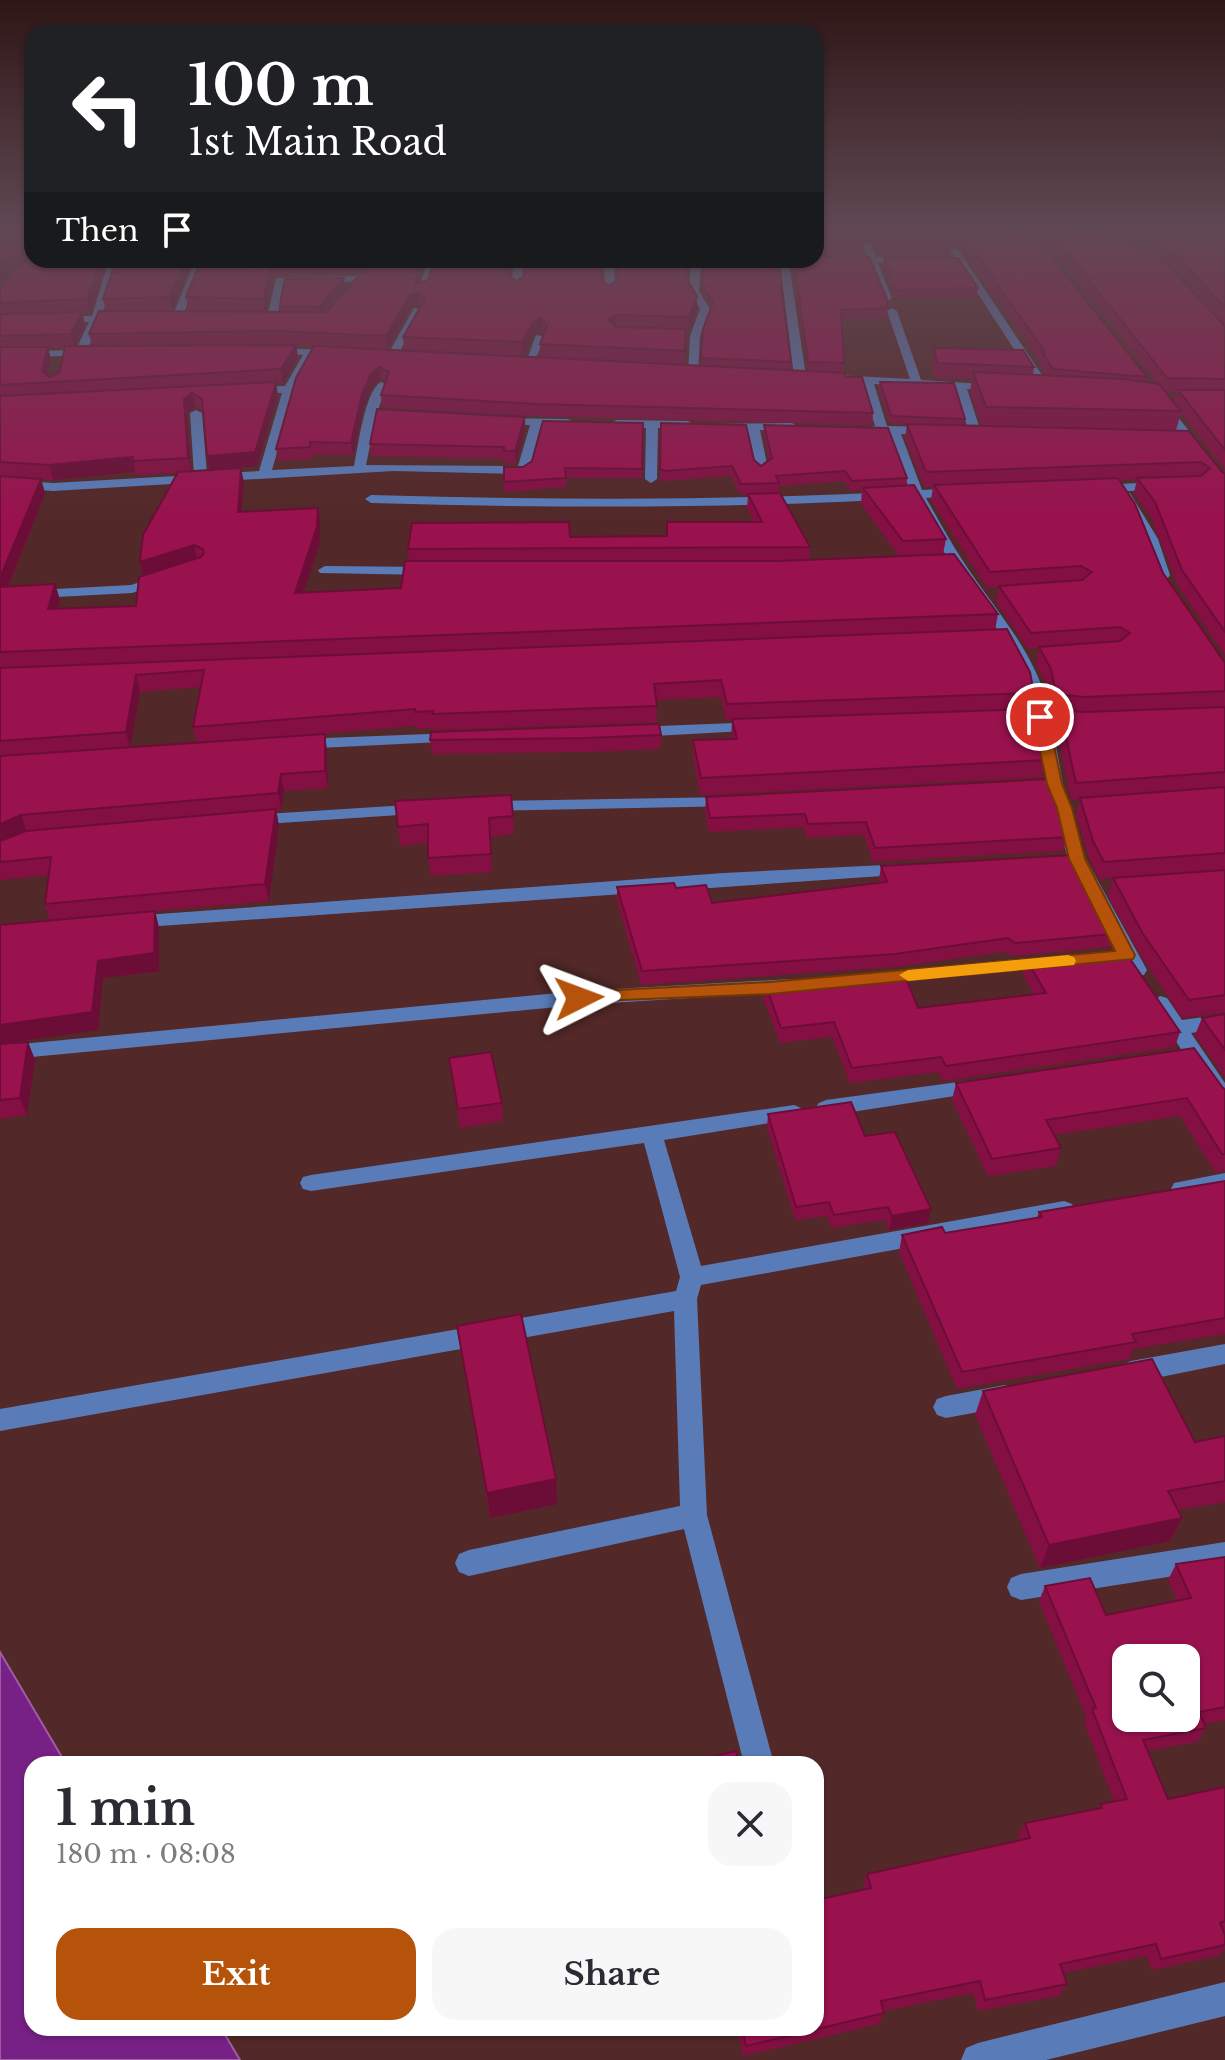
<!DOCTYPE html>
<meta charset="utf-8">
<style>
:root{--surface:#fff;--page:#f7f7f7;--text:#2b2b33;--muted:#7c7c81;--accent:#b45309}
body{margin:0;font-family:"Libre Baskerville",serif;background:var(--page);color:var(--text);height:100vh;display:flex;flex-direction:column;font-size:30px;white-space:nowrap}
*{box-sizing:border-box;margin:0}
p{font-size:26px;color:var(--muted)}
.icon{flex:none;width:44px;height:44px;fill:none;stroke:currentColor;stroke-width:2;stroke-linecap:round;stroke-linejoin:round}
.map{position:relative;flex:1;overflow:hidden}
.side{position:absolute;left:24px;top:1756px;width:800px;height:280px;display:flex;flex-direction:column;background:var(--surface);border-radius:24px;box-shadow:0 2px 6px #0004}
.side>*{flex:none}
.top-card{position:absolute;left:24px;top:24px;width:800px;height:244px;border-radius:24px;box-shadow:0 2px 6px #0004;background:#202124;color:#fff;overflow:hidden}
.tools{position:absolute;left:1112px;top:1644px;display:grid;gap:16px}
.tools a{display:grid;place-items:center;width:88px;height:88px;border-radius:16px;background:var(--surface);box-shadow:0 2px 6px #0004;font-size:40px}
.pin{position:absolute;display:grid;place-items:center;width:68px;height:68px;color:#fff;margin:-34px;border:4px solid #fff;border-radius:50%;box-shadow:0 2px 8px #0007}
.me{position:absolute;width:88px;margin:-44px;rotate:87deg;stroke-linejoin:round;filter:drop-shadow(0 0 6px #0008)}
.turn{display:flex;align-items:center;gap:28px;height:168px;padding:0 32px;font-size:36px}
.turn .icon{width:104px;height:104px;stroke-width:2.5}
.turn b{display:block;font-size:56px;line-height:68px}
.then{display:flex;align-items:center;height:76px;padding:0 32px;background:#0003;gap:16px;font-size:30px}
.round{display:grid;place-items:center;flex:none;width:84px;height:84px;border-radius:24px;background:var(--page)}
.overview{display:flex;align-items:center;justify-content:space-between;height:136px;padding:0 32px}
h1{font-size:48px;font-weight:700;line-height:60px}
.primary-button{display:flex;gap:16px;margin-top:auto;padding:16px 32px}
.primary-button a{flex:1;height:92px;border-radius:24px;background:var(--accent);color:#fff;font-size:32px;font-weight:700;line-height:92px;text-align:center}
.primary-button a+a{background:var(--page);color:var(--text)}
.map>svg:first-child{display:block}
.built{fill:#633232}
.water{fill:#772186;stroke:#9f5ca2;stroke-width:2}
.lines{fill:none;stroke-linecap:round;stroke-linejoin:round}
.minor{fill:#597cb9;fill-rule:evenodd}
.wall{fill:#840f43;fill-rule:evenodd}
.shaded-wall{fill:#6b0d37}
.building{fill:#99124e;stroke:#6b0d37;stroke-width:2;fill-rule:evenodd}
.route{fill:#b45309;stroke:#753606;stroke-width:2}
.slow{fill:#f59e0b}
</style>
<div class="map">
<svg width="1225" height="2060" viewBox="0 0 1225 2060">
<rect width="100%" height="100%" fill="#532828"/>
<path class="built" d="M1093 227H1225V292L1139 245Z"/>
<path class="water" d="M0 1652 66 1764H32V2028H221L240 2060H0Z"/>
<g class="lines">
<g class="minor">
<path d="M856 227H865L876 257H954L949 250 957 248 1052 390 1050 392H1042L958 263H878L892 298 887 301 882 298 869 263H789L806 376 800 379 794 376 780 263H701L699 291 710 309 700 336 698 372 688 374 690 336 700 309 689 291 691 260 867 257Z"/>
<path d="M1069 228 1072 233 1005 235 1000 232 1005 229Z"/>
<path d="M109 260H119L102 315H120L125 318 100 322 87 350 92 351V355L0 358V352L76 350 89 322 0 324V318L92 316Z"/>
<path d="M195 260H205L182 318 152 319V315L174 313Z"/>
<path d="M428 260H438L426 292 417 294Z"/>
<path d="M514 260H524L521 288 516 291 511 288Z"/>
<path d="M604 260H614L615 293 610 296 605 293Z"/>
<path d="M360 276 365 279 346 298 341 295 352 282 283 283 277 318 272 321 267 318 276 278Z"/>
<path d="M414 308 423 310 396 358H388L387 356Z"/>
<path d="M892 308 897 311 921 380 999 385 1005 388 999 391 967 389 981 432 975 436 969 432 955 389 874 384 887 426 932 427 938 431 932 435 901 434 922 490 957 488 963 492 957 496 926 498C938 519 950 541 963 561 996 612 1038 654 1050 715L1082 716 1090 721 1082 726 1052 724 1063 784 1086 859 1147 970 1144 975H1130L1068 859 1047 784 1036 724 1015 723 1007 718 1015 713 1034 714C1024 655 983 612 951 563 937 542 926 520 914 498 732 509 553 508 371 503L365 499 371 495C551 500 730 501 910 491L889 433H864L858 429 875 426 862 383 835 381 829 378 835 375 910 379 887 311Z"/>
<path d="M536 335 545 337 533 365H525Z"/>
<path d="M268 348 336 350 341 353 336 356 314 355 295 389 272 470 354 466C358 447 365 390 381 382L387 385 378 410 404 412 410 415 404 418 376 417 366 465 518 466 530 425 500 424 496 422V418L568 419 574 423 568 427 541 425 529 470 523 474 393 471 53 491 0 487V479L53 483 194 475 190 413 196 410 202 413 207 474 259 471 282 393H251L245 390 251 387 285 386 303 355 272 353 268 352Z"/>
<path d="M1160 399 1164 400 1225 475V487L1221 486 1156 404V400Z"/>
<path d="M616 420 688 421 694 425 688 429 658 428 657 479 651 483 645 479 646 428 612 426 610 424Z"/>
<path d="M716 424 792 423 798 427 792 431 760 430 768 469 762 473 756 469 748 430H720L716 428Z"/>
<path d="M1161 482 1165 483V489L1097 493 1091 489 1097 485Z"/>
<path d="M1122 493H1130L1158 539 1170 575 1168 578 1156 575 1144 539 1120 496Z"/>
<path d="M325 566 429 567 436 571 429 575 320 573 318 570Z"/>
<path d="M162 575 169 579 167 582 132 593 0 600V592L131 585Z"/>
<path d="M759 722 765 724V730L635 737 627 732 635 727Z"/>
<path d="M455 733 463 738 461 741 299 749 291 744 299 739Z"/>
<path d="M731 797 737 798 739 802 737 806 487 811 479 806 487 801Z"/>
<path d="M423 804 429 805 431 809 429 813 252 825 243 820 252 815Z"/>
<path d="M905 864 914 870 911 874 131 928 122 922 131 916 724 873Z"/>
<path d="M1051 956 1058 958 1061 962 1058 966 879 984 869 978 879 972Z"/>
<path d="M792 979 802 986 799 991 579 1005 0 1060V1046L579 991Z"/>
<path d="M1160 996 1167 998 1182 1020 1225 1014V1028L1191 1033 1225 1083V1107L1218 1104 1150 1003Z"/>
<path d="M980 1079 987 1081 990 1086 987 1091 826 1116 819 1113 815 1108 819 1103 826 1100Z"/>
<path d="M794 1105 801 1108 805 1113 801 1118 664 1140 701 1266 1064 1201 1072 1204 1075 1210 1072 1216 1064 1219 701 1285 697 1299 707 1515 774 1764H744L684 1529 469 1576 459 1572 455 1563 459 1554 469 1550 680 1506 674 1311 0 1431V1409L676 1291 680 1277 644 1143 311 1191 303 1189 300 1183 303 1177 311 1175Z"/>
<path d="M1225 1173V1189L1182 1198 1174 1195 1171 1189 1174 1183Z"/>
<path d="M1225 1344V1364L1131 1383 1122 1379 1119 1372 1122 1365 1131 1361Z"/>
<path d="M1005 1385 1014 1388 1017 1396 1014 1404 1005 1407 946 1418 937 1415 933 1407 937 1399 946 1396Z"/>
<path d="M1225 1542V1568L1021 1600 1011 1596 1007 1587 1011 1578 1021 1574Z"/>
<path d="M1225 1982V2016L1046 2060H961L966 2048 978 2043Z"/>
</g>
</g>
<g class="wall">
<path d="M0 227 4 228H32V260L30 263 34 262 36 260H108L90 312H82L85 325 74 346H92L89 334 106 311 103 299 116 260H194L172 310 136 311 249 312 188 310 186 297 201 260H363L355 273 274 276 265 312H281L280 306 345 285 322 312H326L419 283 512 260 510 276 517 281 602 280 608 286 687 279 697 309 689 330H686L684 365 540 357V344L544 334 542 331 532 336 523 356 404 350 403 337 421 306 420 304 410 309 387 349 296 345 298 358 283 383H276L278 396 257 466 234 468H241L244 483 241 512 318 508 320 523V542L303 592 401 588 409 561 408 549 570 537 666 536 667 522H754L747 508 748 494 810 547 809 560 899 556 861 504 862 490 851 491 844 481 779 486V493L740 494 731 476 664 481 660 479 661 423 754 460 761 466 769 460 764 435V425L907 478 906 486 946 539 943 554 998 614 995 630 1034 693 1030 709 1046 760 1042 777 700 795 693 757V740L731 739 732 720H726L721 697 656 700 657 722 434 730V728L417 729 416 726 279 737 327 750 328 788 284 791 281 810H276L279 826 269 901 155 911 159 928V971L103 978 98 1030 50 921 45 904 49 875 0 880V289L14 269 8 270 0 284ZM277 344 291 345 178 346ZM65 347 60 372 49 377 47 375 51 360 48 348ZM195 407 203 412 207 456 210 470 191 471 187 413ZM135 472V475L177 473 140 562 143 576 136 606 57 608 60 600 55 584 8 587 45 493 41 479 53 480ZM201 687 193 727 197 742 130 747 140 692Z"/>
<path d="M816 227H888L819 228 963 227 1147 377 1146 382 1157 383 1043 237 1045 227H1102L1225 326V470L1181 413 1176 430 1223 473H1225V656L1178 586 1151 517 1134 493 1137 479 1119 480 1163 573 1223 660 1225 662V870L1099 879 1089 858 1076 815 1080 799 1071 800 1056 726 1059 711 1053 710 1048 686 1036 664 1039 648 1028 649 996 602 999 587 987 588 931 500 933 487H924L905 438 907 424 890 423 879 390 880 382 965 419 964 425 982 426 970 392 972 379 935 378 932 363 934 348 1034 367 1033 375 1046 376 1039 365 1040 361 968 258 954 244 949 247 948 254H879L870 242 864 245 863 254 816 255ZM1166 392H1177L1174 403Z"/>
<path d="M1104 227H1151L1160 237H1225V325L1175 268Z"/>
<path d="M884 258 978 288 976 297 895 299 883 266Z"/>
<path d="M704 260 791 362V370L701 365 703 329 711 308 702 290Z"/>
<path d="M793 260 887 308 886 318 842 319 844 363 843 373 808 371 792 266Z"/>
<path d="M314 346 845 377 873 413 872 425 536 416 382 407 381 395 385 382 381 379 373 386 364 406 353 455H312V459L278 461 276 449Z"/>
<path d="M643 423 642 478H566V487L504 492V467H523Z"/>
<path d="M525 429 516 463H504V459L371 456 370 444Z"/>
<path d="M661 735 660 749 585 752 432 754 430 740Z"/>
<path d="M706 797 1067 837 1063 851 873 862 864 835 806 838 804 827 709 832 705 811Z"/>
<path d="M395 801 513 816 514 834 490 837 492 872 430 876 428 843 400 846Z"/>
<path d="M881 866 1113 934 1109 947 1012 956 1005 952 893 967 641 985 617 900V887L676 888 712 903 881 883 879 879Z"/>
<path d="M1225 870V1012L1182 1018 1138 951 1108 896 1113 878Z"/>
<path d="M1026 959 1180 1032 1175 1047 942 1081 938 1072 850 1083 832 1037 780 1043 763 998 765 983 918 1008 1034 994 1023 974Z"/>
<path d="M1225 1014V1078L1195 1035 1202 1018Z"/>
<path d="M28 1042 35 1060 27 1115 0 1119V1044Z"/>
<path d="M449 1058 502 1103 503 1121 460 1128Z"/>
<path d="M956 1083 1225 1089V1171L1215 1172 1180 1116 1054 1135 1061 1148 1056 1166 988 1176 952 1100Z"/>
<path d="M768 1114 865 1136 928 1223 889 1230 885 1220 831 1228 827 1216 795 1220 767 1128Z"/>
<path d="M1225 1181V1334L1133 1349 1129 1359 957 1389 899 1252 902 1235 945 1233 1037 1218 1039 1212Z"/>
<path d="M457 1326 556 1479 557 1504 490 1518 461 1352Z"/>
<path d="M983 1391 1195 1442 1225 1436V1502L1178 1510 1182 1518 1170 1541 1040 1568 975 1415Z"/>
<path d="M1225 1557V1720L1204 1724 1206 1728 1197 1742 1147 1751 1168 1799 1225 1787V1931H1223L1225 1935V1948L1218 1956 1152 1970 1146 1956 1063 1973 1067 1984 1059 1996 978 2011 973 1993 884 2011V2013L879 2024 743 2056 737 2028H816L864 1889 863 1886 867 1874 1019 1840 1018 1836 1025 1823 1098 1808 1101 1804 1114 1801 1084 1723 1087 1719 1039 1601 1045 1586 1106 1615 1177 1601 1168 1580 1176 1564Z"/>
</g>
<g class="shaded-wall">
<path d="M871 230 870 242 864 245 862 235Z"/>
<path d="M956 232 954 244 949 247 950 242 948 237Z"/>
<path d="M32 245V260L27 266 8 270 0 284V266L5 258Z"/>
<path d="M101 260H108L90 312 87 299Z"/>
<path d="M186 260H194L172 310 169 297Z"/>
<path d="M354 260H363L355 273 354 261Z"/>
<path d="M421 260H425L417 292H418L420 304 410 309 387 349 386 336 415 284Z"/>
<path d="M510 260H512L508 288 507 275Z"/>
<path d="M272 263 274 276 265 312 263 299Z"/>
<path d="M344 278 345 285 320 314 319 307Z"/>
<path d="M697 296V309L689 330V317Z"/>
<path d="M82 312 85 325 74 347 71 334Z"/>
<path d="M616 315V328L608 320Z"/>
<path d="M541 318 542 331 532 336 523 356V342L532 323Z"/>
<path d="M296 345 298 358 283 383 281 369Z"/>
<path d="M48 347 51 360 45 384 42 371Z"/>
<path d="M379 367 381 379 373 386 364 406 353 455 351 443 362 394 371 374Z"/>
<path d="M276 382 278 396 257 466 210 471 207 456Z"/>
<path d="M192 393 195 407 187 413 191 472 188 458 184 399Z"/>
<path d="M525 417V429L516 463 515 451Z"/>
<path d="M133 457 135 472 53 480 49 465Z"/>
<path d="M241 468 244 483 240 527 238 512Z"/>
<path d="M41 479 45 493 7 589 0 590V573Z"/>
<path d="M318 508 320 523V542L298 609 295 593Z"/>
<path d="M194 545 197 560 144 578 140 562Z"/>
<path d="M55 584 60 600 52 625 48 609Z"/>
<path d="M136 675 140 692 130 748 126 732Z"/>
<path d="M325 734 327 750 328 788 325 771Z"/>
<path d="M281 774 284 791 281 810 278 793Z"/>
<path d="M276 809 279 826 269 901 265 884Z"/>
<path d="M21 815 27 832 0 844V824Z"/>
<path d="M155 911 159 928V971L103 978 98 1030 0 1044V1025L98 961Z"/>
<path d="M28 1042 35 1060 27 1115 20 1098Z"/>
<path d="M931 1209 928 1223 889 1230 892 1216Z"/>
<path d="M556 1479 557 1504 490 1518 487 1493Z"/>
<path d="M1182 1518 1170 1541 1040 1568 1049 1545Z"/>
</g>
<g class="building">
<path d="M816 227 817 228 1028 227 1147 377 1053 369 1042 352H1045L970 246 956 232 948 237 950 242H880L871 230 862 235 865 242 816 243Z"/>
<path d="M1047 227H1102L1168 265 1225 326V379L1167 378Z"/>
<path d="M1127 227H1151L1160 237H1225V308L1178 256Z"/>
<path d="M0 228H32V241L29 232 0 234Z"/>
<path d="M32 241V245L24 254 5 258 0 266V245L29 244Z"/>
<path d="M816 257H869L887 299V308L841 310 844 363 808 362 794 260H816Z"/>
<path d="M884 258H958L978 288 896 290Z"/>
<path d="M36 260H101L87 299 0 303V289L17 266 34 262Z"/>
<path d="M116 260H186L169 297 103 299Z"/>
<path d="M201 260H354L272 263 263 299 186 297Z"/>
<path d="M371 260H421L415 284 428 280 435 260H510L507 275 517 281 524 276 525 260H601L602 280 608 286 618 280 617 260H688L686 278 697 296 689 317 616 315 608 320 616 327 686 329 685 351 540 344 547 325 541 318 532 323 523 342 403 337 425 299 418 292 409 296 386 336 275 331 89 334 99 311 326 312 364 270Z"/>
<path d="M704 260H778L791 362 701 358 703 329 713 303 702 283Z"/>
<path d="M344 278 319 307 280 306 285 279Z"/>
<path d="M82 312 71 334 0 336V314Z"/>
<path d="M296 345 281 369 0 385V347H48L42 371 49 377 60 372 65 346Z"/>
<path d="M314 346 845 373V377H862L873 413 536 404 381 395 389 372 379 367 371 374 362 394 351 443 310 442V447L276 449 296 378Z"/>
<path d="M934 348 1023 350 1034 367 937 363Z"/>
<path d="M973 372 1123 379 1159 384 1181 411 986 407Z"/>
<path d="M276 382 255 452 207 456 202 399 192 393 184 399 188 458 132 461 133 457 49 465 0 462V396Z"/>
<path d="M880 382 954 383 965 419 891 416Z"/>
<path d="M1178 390H1225V450Z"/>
<path d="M377 409 525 417 515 451H504V447L370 444Z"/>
<path d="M543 421 643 423 642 469 565 468 566 478 504 482V467H523L532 461Z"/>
<path d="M661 423 746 425 754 460 761 466 772 458 764 425 888 428 907 478 852 481 845 471 776 476 779 483 741 484 732 466 665 471 660 469Z"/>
<path d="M907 424 1189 431 1223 473H1225V632L1182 570 1155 502 1137 478 1201 476 1210 468 1201 462 926 472Z"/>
<path d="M241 468 238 512 318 508 317 527 295 593 401 588 405 561H779L954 554 998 614 0 652V587L55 584 48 609 136 606 139 577 201 557 204 553 203 549 194 545 140 562 143 535 178 472Z"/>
<path d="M0 476 41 479 2 573H0Z"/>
<path d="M1118 478 1135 504 1163 573 1223 660 1225 662V691L1084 697 1056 694 1051 669 1039 647 1120 641 1130 633 1120 627 1031 633 999 586 1082 580 1092 572 1081 566 990 572 934 485Z"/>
<path d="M914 485 946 539 903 541 863 488Z"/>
<path d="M780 493 810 547 408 549 412 523 569 522 570 537 667 536V522H762L748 494Z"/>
<path d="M1007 629 1030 672 1034 693 727 704 721 680 654 684 657 706 433 714V711L415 712V709L193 727 204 670 136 675 126 732 0 741V668Z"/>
<path d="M1225 707V772L1076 783 1060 710 1084 712Z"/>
<path d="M1037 709 1046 760 701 778 693 740 737 739 732 719Z"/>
<path d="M659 724 661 735 585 738 430 740 431 732Z"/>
<path d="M325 734V771L281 774 278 793 21 815 0 824V756Z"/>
<path d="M1049 779 1067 837 875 848 866 822 808 824 805 814 710 818 706 797Z"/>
<path d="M1225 787V853L1104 862 1093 841 1080 798Z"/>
<path d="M511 795 513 816 489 818 491 854 428 858V824L398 827 395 801Z"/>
<path d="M276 809 265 884 45 904 51 857 0 862V841L26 831Z"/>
<path d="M1073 855 1113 934 1015 943 1008 938 895 954 642 971 617 887 674 883 676 888 706 885 712 903 887 882 881 866Z"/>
<path d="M1225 870V995L1189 1000 1143 934 1113 878Z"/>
<path d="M155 911 154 953 98 961 92 1012 0 1025V925Z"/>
<path d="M1124 950 1180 1032 946 1066 941 1057 852 1068 834 1022 781 1028 765 983 903 971 918 1008 1046 993 1026 959Z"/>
<path d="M1225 1014V1050L1202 1018Z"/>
<path d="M28 1042 20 1098 0 1100V1044Z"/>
<path d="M1194 1048 1223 1088 1225 1089V1154H1222L1187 1098 1046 1120 1061 1148 992 1159 956 1083Z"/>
<path d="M491 1052 502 1103 458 1109 449 1058Z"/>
<path d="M851 1102 865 1136 895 1132 931 1209 892 1216 888 1207 834 1215 829 1202 796 1207 768 1114Z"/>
<path d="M1225 1181V1318L1132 1334 1136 1342 962 1372 902 1235 942 1227 945 1233 1042 1217 1039 1212Z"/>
<path d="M521 1314 556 1479 487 1493 457 1326Z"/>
<path d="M1152 1359 1195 1442 1225 1436V1481L1168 1491 1182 1518 1049 1545 983 1391Z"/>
<path d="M1225 1557V1707L1199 1712 1206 1728 1143 1740 1168 1799 1225 1787V1921L1220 1923 1225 1935V1945L1161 1959 1156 1944 1060 1964 1067 1984 985 2000 980 1981 881 2001 884 2013 746 2046 742 2028H816V1900L871 1888 867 1874 1030 1838 1025 1823 1102 1808 1101 1804 1127 1799 1092 1709 1096 1708 1045 1586 1090 1578 1106 1615 1191 1598 1176 1564ZM1126 1658H1186V1718H1126Z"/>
<path d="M736 1751 739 1764H686Z"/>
</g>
<linearGradient id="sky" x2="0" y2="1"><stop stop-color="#2e1616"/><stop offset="0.44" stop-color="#604853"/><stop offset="1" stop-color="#604853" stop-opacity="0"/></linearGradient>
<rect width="1225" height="515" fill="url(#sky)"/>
<path class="route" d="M1040 712 1048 717 1062 784 1072 808 1085 859 1135 955 1133 959 770 994 573 1002 570 998 579 992 770 982 1115 951 1069 859 1057 808 1047 784 1033 717Z"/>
<path class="slow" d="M1068 955 1074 957 1076 961 1074 965 908 981 899 975 908 970Z"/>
</svg>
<div class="tools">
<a><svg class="icon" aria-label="search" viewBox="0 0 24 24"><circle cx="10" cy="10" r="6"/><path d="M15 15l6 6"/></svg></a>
</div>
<div class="pin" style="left:1040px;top:717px;background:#d93025"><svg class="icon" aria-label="arrive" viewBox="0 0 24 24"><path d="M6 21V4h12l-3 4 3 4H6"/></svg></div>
<svg class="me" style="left:579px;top:998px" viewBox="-20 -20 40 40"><path d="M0-17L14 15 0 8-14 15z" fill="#b45309" stroke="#fff" stroke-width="4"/></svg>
<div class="top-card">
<div class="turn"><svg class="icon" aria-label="left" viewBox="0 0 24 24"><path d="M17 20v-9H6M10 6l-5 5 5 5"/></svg><div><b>100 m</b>1st Main Road</div></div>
<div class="then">Then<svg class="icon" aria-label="arrive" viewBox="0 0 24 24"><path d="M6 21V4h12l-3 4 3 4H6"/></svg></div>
</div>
<section class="side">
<div class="overview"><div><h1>1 min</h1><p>180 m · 08:08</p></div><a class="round"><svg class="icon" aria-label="close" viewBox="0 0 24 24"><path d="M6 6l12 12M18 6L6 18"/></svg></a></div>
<div class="primary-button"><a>Exit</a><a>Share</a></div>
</section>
</div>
